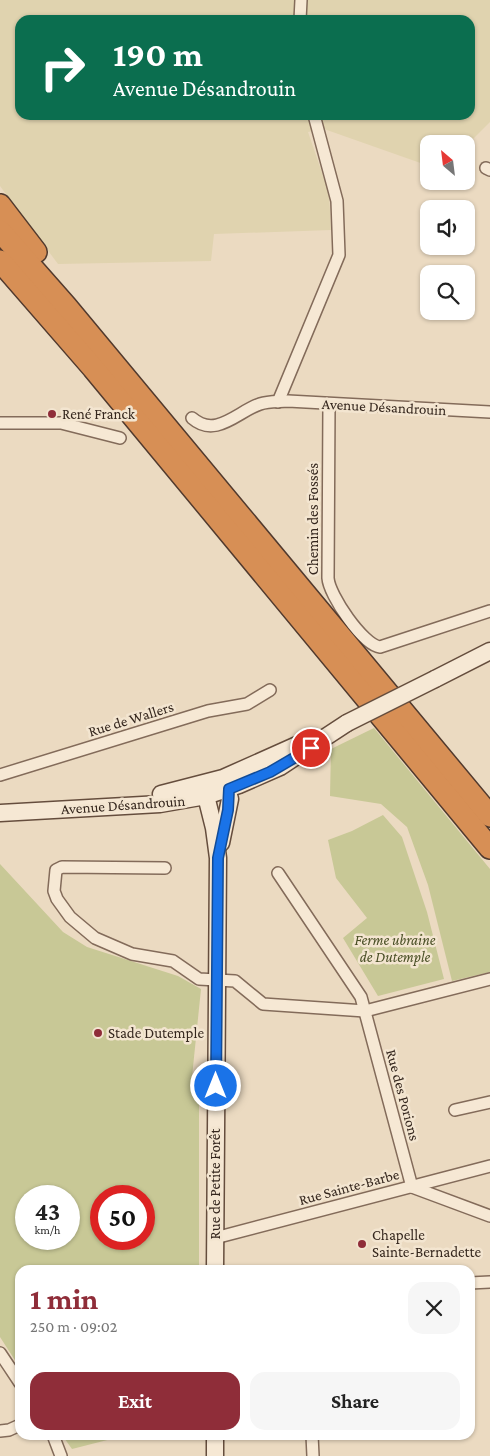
<!DOCTYPE html>
<meta charset="utf-8">
<style>
:root{--surface:#fff;--page:#f6f6f6;--text:#222;--muted:#767676;--accent:#8f2d39}
body{margin:0;font-family:"Crimson Pro",serif;background:var(--page);color:var(--text);height:100vh;display:flex;flex-direction:column;font-size:19px;white-space:nowrap}
*{box-sizing:border-box;margin:0}
p{font-size:16px;color:var(--muted)}
.icon{flex:none;width:28px;height:28px;fill:none;stroke:currentColor;stroke-width:2;stroke-linecap:round;stroke-linejoin:round}
.map{position:relative;flex:1;overflow:hidden}
.drawer{position:absolute;left:15px;top:1265px;width:460px;height:175px;display:flex;flex-direction:column;background:var(--surface);border-radius:15px;box-shadow:0 1px 4px #0004}
.drawer>*{flex:none}
.banner{position:absolute;left:15px;top:15px;width:460px;height:105px;border-radius:15px;box-shadow:0 1px 4px #0004;background:#0b6e4f;color:#fff;overflow:hidden}
.needle{width:32px;rotate:332deg}
.controls{position:absolute;left:420px;top:135px;display:grid;gap:10px}
.controls a{display:grid;place-items:center;width:55px;height:55px;border-radius:10px;background:var(--surface);box-shadow:0 1px 4px #0004;font-size:25px}
.speed{position:absolute;left:15px;top:1185px;display:flex;gap:10px;font-size:25px;font-weight:700;text-align:center}
.speed>*{display:grid;place-content:center;width:65px;height:65px;border-radius:50%;background:var(--surface);box-shadow:0 1px 4px #0004;line-height:1}
.speed small{font-size:12px;font-weight:400}
.speed .limit{border:8px solid #d22;background:#fff;color:#111}
.pin{position:absolute;display:grid;place-items:center;width:42px;height:42px;color:#fff;margin:-21px;border:2px solid #fff;border-radius:50%;box-shadow:0 1px 5px #0007}
.me{position:absolute;width:55px;margin:-28px;rotate:0deg;stroke-linejoin:round;filter:drop-shadow(0 0 4px #0008)}
.turn{display:flex;align-items:center;gap:18px;height:105px;padding:0 15px;font-size:22px}
.turn .icon{width:65px;height:65px;stroke-width:2.5}
.turn b{display:block;font-size:35px;line-height:42px}
.round{display:grid;place-items:center;flex:none;width:52px;height:52px;border-radius:15px;background:var(--page)}
.summary{display:flex;align-items:center;justify-content:space-between;height:85px;padding:0 15px}
h1{font-size:30px;font-weight:700;line-height:38px;color:var(--accent)}
.cta{display:flex;gap:10px;margin-top:auto;padding:10px 15px}
.cta a{flex:1;height:58px;border-radius:15px;background:var(--accent);color:#fff;font-size:20px;font-weight:700;line-height:58px;text-align:center}
.cta a+a{background:var(--page);color:var(--text)}
.map>svg:first-child{display:block}
.farmland{fill:#e0d3af;fill-rule:evenodd}
.green{fill:#c8c896;fill-rule:evenodd}
.lines{fill:none;stroke-linecap:round;stroke-linejoin:round}
.minor-casing{stroke:#836b5a;stroke-width:14}
.secondary-casing{stroke:#654d3d;stroke-width:19}
.motorway-casing{stroke:#513a2e;stroke-width:24}
.minor{stroke:#f6e8d4;stroke-width:11}
.secondary{stroke:#f6e8d4;stroke-width:16}
.motorway{stroke:#d78f55;stroke-width:21}
.secondary-bridge-casing{stroke:#654d3d;stroke-width:19;stroke-linecap:butt}
.secondary-bridge{stroke:#f6e8d4;stroke-width:16}
.route-casing{stroke:#114b97;stroke-width:12}
.route{stroke:#1a73e8;stroke-width:9}
.poi-dot{fill:#8f2d39;stroke:#f3e5d0;stroke-width:2}
.labels{text-anchor:middle;stroke-width:5;stroke-linejoin:round;paint-order:stroke}
.street-label{font-size:15px;fill:#34261d;stroke:#f3e5d0}
.poi-label{font-size:15px;fill:#34261d;stroke:#f3e5d0;text-anchor:start}
.park-label{font-size:15px;font-style:italic;fill:#494f25;stroke:#f3e5d0}
</style>
<div class="map">
<svg width="490" height="1456" viewBox="0 0 490 1456">
<rect width="100%" height="100%" fill="#ebdac1"/>
<path class="farmland" d="M0 0H490V122L466 146V144H429V166L324 129 308 132 329 193 331 230 214 234 211 261 58 264 0 186ZM20 20H470V115H20Z"/>
<g class="green">
<path d="M374 728 490 869V972L452 981 428 885 407 827 381 804 330 796 331 749Z"/>
<path d="M383 815 402 837 427 912 444 979 378 996 343 938 367 918 336 878 328 840 352 831Z"/>
<path d="M0 864 63 932 87 947 178 976 201 989 192 1077 199 1083V1270H20V1368L0 1337ZM69 1196V1239H26V1196ZM144 1196V1239H101V1196Z"/>
<path d="M62 1435H127L72 1449Z"/>
</g>
<g class="lines">
<g class="minor-casing">
<g id="minor">
<path d="M300 20 301 0"/>
<path d="M486 168 490 170"/>
<path d="M278 402 339 255 337 201 314 115"/>
<path d="M329 404 328 578C329 595 363 645 380 647L490 611"/>
<path d="M192 418C216 439 238 411 260 404 269 401 279 402 288 401L490 412"/>
<path d="M0 423H61L120 438"/>
<path d="M0 775 208 711 247 704 270 690"/>
<path d="M165 868 62 867 56 870 54 891 57 899 70 917 95 938 132 954 173 961 199 979 235 981 263 1004 365 1011 490 979"/>
<path d="M278 873 361 997 412 1187"/>
<path d="M455 1110 490 1102"/>
<path d="M412 1187 490 1216"/>
<path d="M215 1238 490 1166"/>
<path d="M470 1283 490 1282"/>
<path d="M0 1353 20 1383"/>
<path d="M0 1431 9 1430 20 1425"/>
<path d="M53 1435 61 1456"/>
<path d="M312 1435 313 1456"/>
</g>
</g>
<g class="secondary-casing">
<g id="secondary">
<path d="M435 679 490 651"/>
<path d="M207 784 206 796 214 828 218 858 215 1270"/>
<path d="M161 794 223 778 306 741"/>
<path d="M0 813 160 804 206 796 239 785 280 767 347 723"/>
<path d="M221 843 230 799 224 780"/>
<path d="M215 1435V1456"/>
</g>
</g>
<g class="motorway-casing">
<g id="motorway">
<path d="M0 205 36 252"/>
<path d="M0 231 66 306 490 816"/>
<path d="M0 261 93 368 490 848"/>
</g>
</g>
<use href="#minor" class="minor"/>
<use href="#secondary" class="secondary"/>
<use href="#motorway" class="motorway"/>
<g class="secondary-bridge-casing">
<path id="secondary-bridge" d="M347 723 435 679"/>
</g>
<use href="#secondary-bridge" class="secondary-bridge"/>
</g>
<g class="lines">
<g class="route-casing">
<path id="route" d="M216 1086 218 858 228 810 229 789 270 772 311 748"/>
</g>
<use href="#route" class="route"/>
</g>
<g class="poi-dot">
<circle cx="52" cy="414" r="5"/>
<circle cx="98" cy="1033" r="5"/>
<circle cx="362" cy="1244" r="5"/>
</g>
<g class="labels">
<g class="street-label">
<text transform="translate(384 407) rotate(3)" y="5">Avenue Désandrouin</text>
<text transform="translate(313 519) rotate(-90)" y="5">Chemin des Fossés</text>
<text transform="translate(131 719) rotate(-17)" y="5">Rue de Wallers</text>
<text transform="translate(123 805) rotate(-4)" y="5">Avenue Désandrouin</text>
<text transform="translate(403 1095) rotate(75)" y="5">Rue des Porions</text>
<text transform="translate(215 1184) rotate(-90)" y="5">Rue de Petite Forêt</text>
<text transform="translate(349 1187) rotate(-15)" y="5">Rue Sainte-Barbe</text>
</g>
<g class="poi-label">
<text x="62" y="419">René Franck</text>
<text x="108" y="1038">Stade Dutemple</text>
<text x="372" y="1240">Chapelle<tspan x="372" dy="17">Sainte-Bernadette</tspan></text>
</g>
<g class="park-label">
<text x="395" y="945">Ferme ubraine<tspan x="395" dy="17">de Dutemple</tspan></text>
</g>
</g>
</svg>
<div class="controls">
<a><svg class="needle" viewBox="-14 -14 28 28"><path d="M0-13l5 13h-10z" fill="#e53935"/><path d="M0 13l5-13h-10z" fill="#767676"/></svg></a>
<a><svg class="icon" aria-label="sound" viewBox="0 0 24 24"><path d="M4 9h4l5-4v14l-5-4H4zM17 9q2 3 0 6"/></svg></a>
<a><svg class="icon" aria-label="search" viewBox="0 0 24 24"><circle cx="10" cy="10" r="6"/><path d="M15 15l6 6"/></svg></a>
</div>
<div class="speed"><div>43<small>km/h</small></div><div class="limit">50</div></div>
<div class="pin" style="left:311px;top:748px;background:#d93025"><svg class="icon" aria-label="arrive" viewBox="0 0 24 24"><path d="M6 21V4h12l-3 4 3 4H6"/></svg></div>
<svg class="me" style="left:216px;top:1086px" viewBox="-20 -20 40 40"><circle r="17" fill="#1a73e8" stroke="#fff" stroke-width="3"/><path d="M0-11L8 9 0 5-8 9z" fill="#fff"/></svg>
<div class="banner">
<div class="turn"><svg class="icon" aria-label="right" viewBox="0 0 24 24"><path d="M7 20v-9h11M14 6l5 5-5 5"/></svg><div><b>190 m</b>Avenue Désandrouin</div></div>
</div>
<section class="drawer">
<div class="summary"><div><h1>1 min</h1><p>250 m · 09:02</p></div><a class="round"><svg class="icon" aria-label="close" viewBox="0 0 24 24"><path d="M6 6l12 12M18 6L6 18"/></svg></a></div>
<div class="cta"><a>Exit</a><a>Share</a></div>
</section>
</div>
